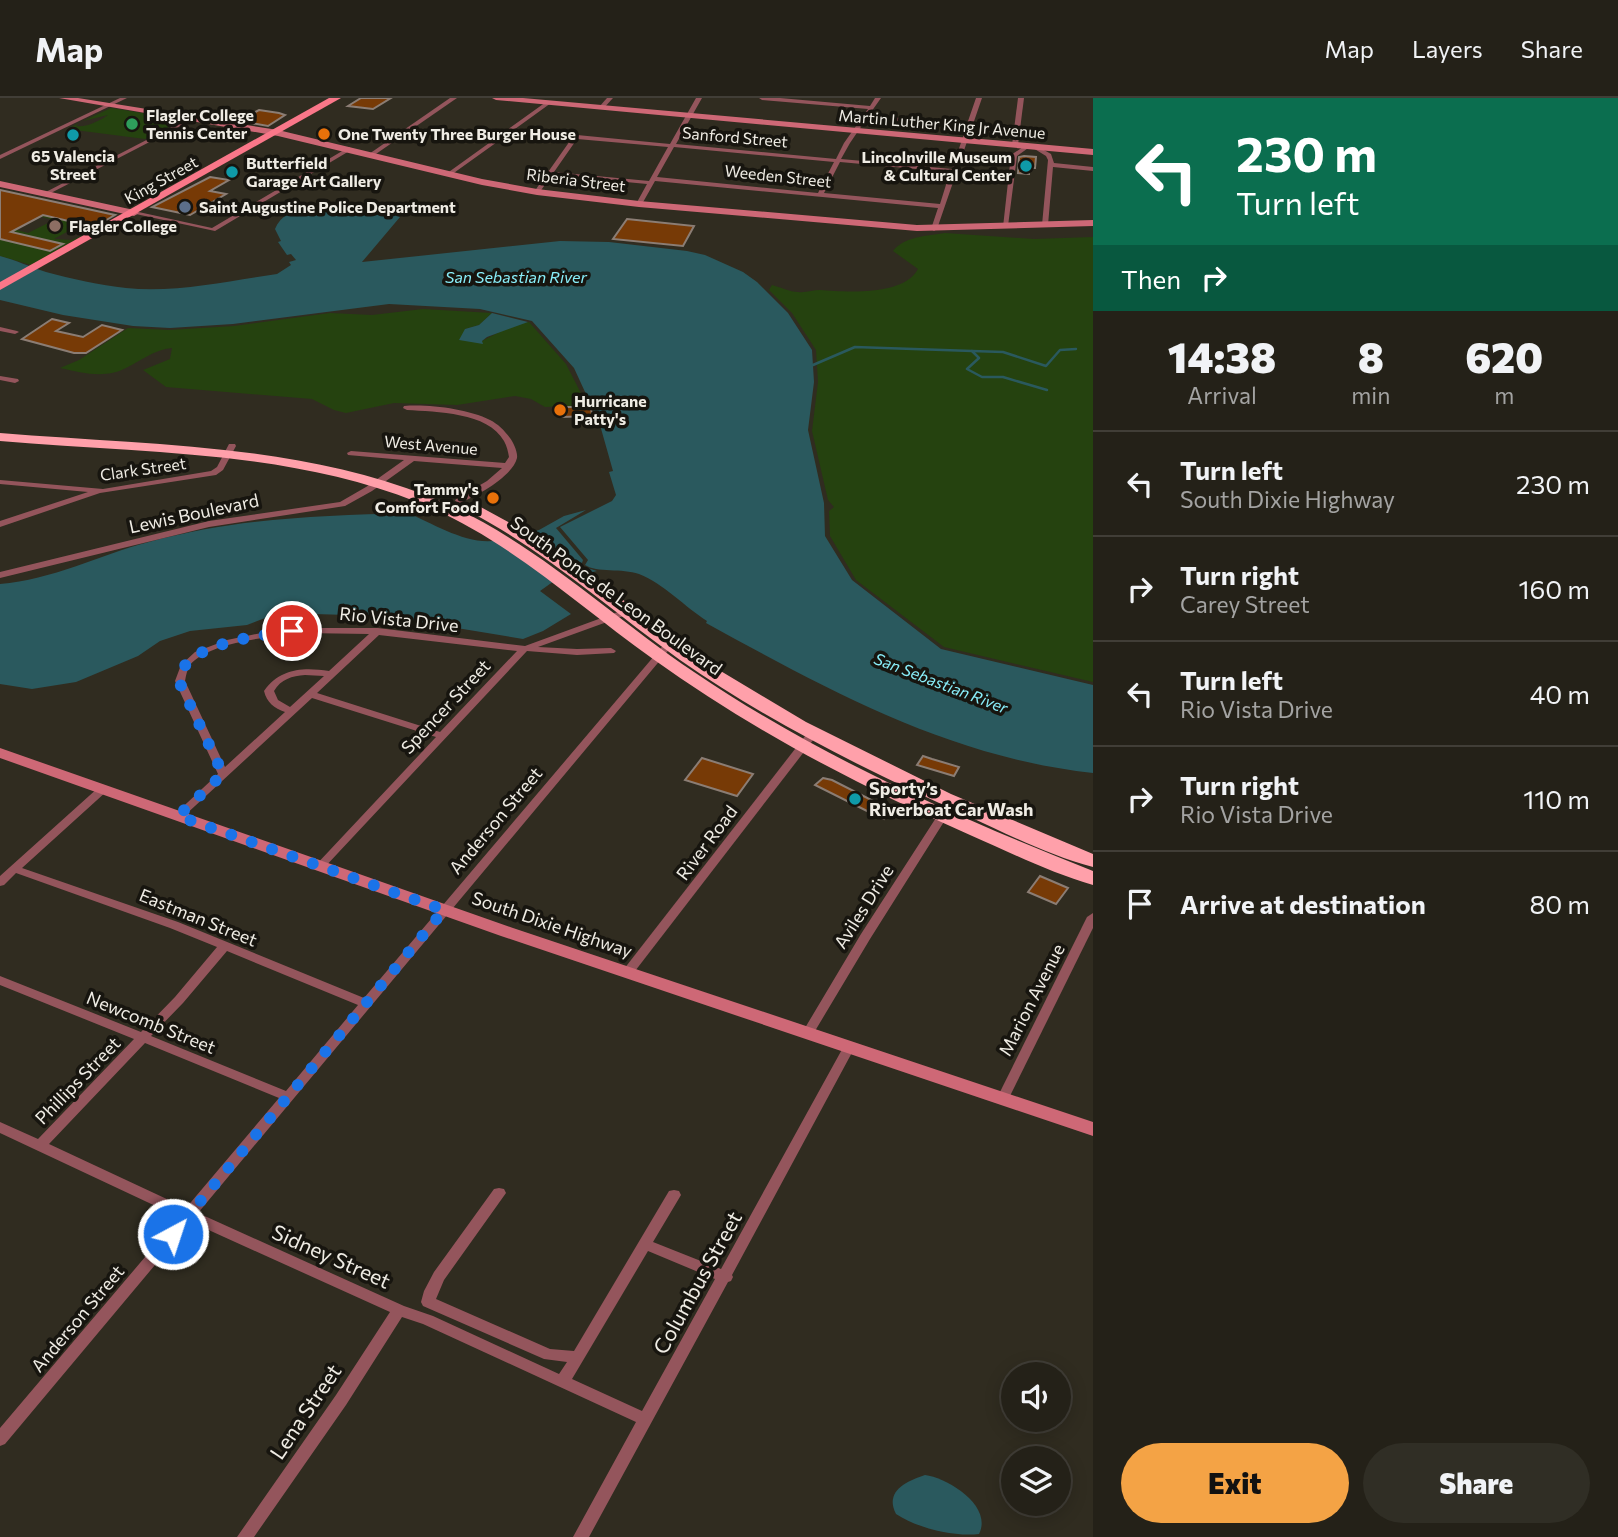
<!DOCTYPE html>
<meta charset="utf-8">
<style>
:root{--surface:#242118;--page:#302e25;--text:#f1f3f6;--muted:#a3a3a2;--line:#413e37;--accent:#f4a345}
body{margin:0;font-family:Commissioner,sans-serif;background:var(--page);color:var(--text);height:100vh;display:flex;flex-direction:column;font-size:26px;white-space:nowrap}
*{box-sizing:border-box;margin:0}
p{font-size:23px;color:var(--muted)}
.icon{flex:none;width:38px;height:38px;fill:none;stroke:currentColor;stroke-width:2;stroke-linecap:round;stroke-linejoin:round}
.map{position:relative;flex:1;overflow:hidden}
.details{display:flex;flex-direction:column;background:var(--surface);width:525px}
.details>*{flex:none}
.hud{background:#0b6e4f;color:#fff;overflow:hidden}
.tools{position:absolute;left:1001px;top:1264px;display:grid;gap:14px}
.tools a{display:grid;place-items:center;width:70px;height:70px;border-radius:50%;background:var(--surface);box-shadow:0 4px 18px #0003,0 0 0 2px var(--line);font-size:35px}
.pin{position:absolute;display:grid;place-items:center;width:60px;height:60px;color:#fff;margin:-30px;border:4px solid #fff;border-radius:50%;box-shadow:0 2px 7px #0007}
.me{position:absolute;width:77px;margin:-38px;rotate:40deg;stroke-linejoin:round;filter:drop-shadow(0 0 5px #0008)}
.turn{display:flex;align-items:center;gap:24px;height:147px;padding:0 28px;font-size:32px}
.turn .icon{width:91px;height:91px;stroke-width:2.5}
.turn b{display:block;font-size:49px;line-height:60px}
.then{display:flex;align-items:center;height:66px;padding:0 28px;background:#0003;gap:14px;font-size:26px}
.eta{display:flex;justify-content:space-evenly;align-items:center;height:119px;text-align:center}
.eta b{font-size:42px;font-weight:800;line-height:49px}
.primary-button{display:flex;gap:14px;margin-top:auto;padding:14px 28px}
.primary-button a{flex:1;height:80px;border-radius:42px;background:var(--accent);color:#111;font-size:28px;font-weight:800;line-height:80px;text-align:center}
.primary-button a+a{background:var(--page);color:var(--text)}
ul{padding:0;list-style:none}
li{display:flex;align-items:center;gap:21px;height:105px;padding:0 28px;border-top:2px solid var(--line)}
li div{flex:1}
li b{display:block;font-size:26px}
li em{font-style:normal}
header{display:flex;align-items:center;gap:42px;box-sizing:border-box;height:98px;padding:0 35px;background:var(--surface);border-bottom:2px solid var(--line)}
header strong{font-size:33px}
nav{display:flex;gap:38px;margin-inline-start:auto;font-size:24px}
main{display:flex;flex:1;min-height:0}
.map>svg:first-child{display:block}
.green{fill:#25420f}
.water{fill:#2a595e}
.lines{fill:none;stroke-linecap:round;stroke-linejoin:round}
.stream{stroke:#2a595e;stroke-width:2.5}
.building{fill:#773a06;stroke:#8b7d74;stroke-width:2}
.street{fill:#94555c;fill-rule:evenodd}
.secondary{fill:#ce6876;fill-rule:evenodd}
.primary{fill:#fa7789;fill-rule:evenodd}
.highway{fill:#ffa0aa;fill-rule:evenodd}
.route{stroke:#1a73e8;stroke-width:12;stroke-dasharray:0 21.6}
.leisure-dot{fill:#2e9e5b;stroke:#17150f;stroke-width:2.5}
.food-dot{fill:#e8710a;stroke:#17150f;stroke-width:2.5}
.culture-dot{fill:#0f9aa8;stroke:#17150f;stroke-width:2.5}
.service-dot{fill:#5c6f8a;stroke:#17150f;stroke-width:2.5}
.education-dot{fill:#8d6e63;stroke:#17150f;stroke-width:2.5}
.labels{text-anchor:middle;stroke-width:7;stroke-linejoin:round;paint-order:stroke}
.far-poi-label{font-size:16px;font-weight:bold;fill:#efece4;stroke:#17150f;text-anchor:start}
.far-street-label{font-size:16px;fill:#efece4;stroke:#17150f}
.far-water-label{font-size:16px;font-style:italic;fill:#89eef9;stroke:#17150f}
.street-label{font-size:18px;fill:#efece4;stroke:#17150f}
.poi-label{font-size:18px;font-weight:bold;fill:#efece4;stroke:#17150f;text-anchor:start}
.near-street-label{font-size:21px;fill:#efece4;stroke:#17150f}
</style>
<header>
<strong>Map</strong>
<nav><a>Map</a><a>Layers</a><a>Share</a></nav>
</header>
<main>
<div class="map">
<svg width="1093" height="1439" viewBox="0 0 1093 1439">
<rect width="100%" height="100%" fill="#302c20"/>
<g class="green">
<path d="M111 10 179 21 183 22 145 41 67 31 79 25 76 28C86 30 101 22 108 17L83 23Z"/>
<path d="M43 116 83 125 54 141 72 142 85 136 31 167 0 158V141L51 153 64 146 9 133 13 131 28 135 54 122 38 118Z"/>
<path d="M945 135 1034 141 1093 139V584L944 549 856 482 830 438 829 413 834 409 828 402 812 333 818 284 816 252 792 215 769 192 772 187C780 189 790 194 798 194 806 195 813 192 820 192 847 194 904 198 918 171L893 153C905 138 927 138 945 135Z"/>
<path d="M423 211 492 215 479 227 465 231 482 243 515 226 529 224 566 266 587 307 545 309 531 301 515 298 457 307 394 305 346 315 334 312 312 301 166 289 143 272 170 261 172 250C154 252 142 262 126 270 105 281 83 275 60 270L79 262 128 230 169 232 234 228 330 215 372 217Z"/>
</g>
<g class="water">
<path d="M354 105 385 111 400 119 362 164 560 143 609 144 687 153 705 157 743 174 757 184 788 215 812 252 814 284 808 332 824 405 825 438 852 482 941 551 1093 587V675C949 659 830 593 706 525L707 523C685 509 664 486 639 476 622 470 597 475 585 467L588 462 560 429 612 403 616 397 609 374 613 373 600 327H594L591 321 597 320 574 270 532 223 480 211 389 206 233 226 170 230 133 228 63 217 0 202V158C16 162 30 169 46 174 71 181 100 187 126 190 176 195 228 183 277 176L291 167 289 164 296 162 291 156 287 157 278 144 281 143 275 131C286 103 331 108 354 105Z"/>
<path d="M492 215 528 224 487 239 482 243 483 246 459 242 465 231 479 227Z"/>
<path d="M586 412 556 430 583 462 581 468 597 473 584 476 528 435 539 432 564 418Z"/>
<path d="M408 415C434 426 470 449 499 442L554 483 540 493 571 516 543 533 523 541 384 518 278 515 247 527 190 533 160 543 138 558 76 584 32 591 0 586V486C52 482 99 457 149 444 238 420 316 418 408 415Z"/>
<path d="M925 1377C948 1380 993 1408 979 1436 954 1439 917 1430 896 1416 884 1393 907 1383 925 1377Z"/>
</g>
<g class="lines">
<g class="stream">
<path d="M972 253 1003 254 1046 268 1060 252 1076 251"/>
<path d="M813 267 855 249 972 253 979 260 967 271 982 279H1003L1047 292"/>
</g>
</g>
<g class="building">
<path d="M361 0H391L373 11 348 8Z"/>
<path d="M259 12 279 15 285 17 268 28 239 23Z"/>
<path d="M1024 58 1036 59 1035 70H1029V76L1018 75 1019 59Z"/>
<path d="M210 79 229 82 210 93 226 96 190 117 152 109Z"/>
<path d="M0 92 115 117 94 129 43 117 11 134 63 146 50 153 0 141Z"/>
<path d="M627 121 694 128 683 148 613 141Z"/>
<path d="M52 221 69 225 56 233 83 239 102 227 122 232 86 255H74L22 241Z"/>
<path d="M560 309H591L592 318 561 319Z"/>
<path d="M923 658 932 661 959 669 954 678 917 667Z"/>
<path d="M702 660 753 676 737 698 685 682Z"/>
<path d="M823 680 832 682 893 713 884 721 879 719 815 687Z"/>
<path d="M1040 778 1068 790 1056 806 1028 794Z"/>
</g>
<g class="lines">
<g class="street">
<path d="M120 0H127L0 61V57Z"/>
<path d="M450 0H457L373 58H369V56Z"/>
<path d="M607 0H613L603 11H599V9Z"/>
<path d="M696 0H702L676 46 836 61 844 45 868 11 762 2 759 0H780L870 8 875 0H881L869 17 967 26 976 0H982L937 131 934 133 931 131 938 110 655 83 642 106 639 108 636 106 647 86 552 77 539 95H535L534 94 572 40 511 34 451 77 446 76 546 4 551 5 515 31 670 46ZM867 20 966 30 952 71 841 61 850 45ZM577 41 668 49 649 83 554 74ZM674 49 834 64 818 95 657 79ZM840 64 950 74 940 106 824 95Z"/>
<path d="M1018 0H1024L1018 47 1015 49 1012 47Z"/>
<path d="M189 20 194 21 47 97 42 96Z"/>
<path d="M1026 47 1031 48 1017 58 1008 128 1003 129 1011 57Z"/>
<path d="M1033 48H1037L1051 56 1054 65 1093 69V73L1053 69 1048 127 1045 129 1042 127 1048 62 1046 58 1033 50Z"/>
<path d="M349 49 352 51 351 52 215 133 131 115 134 113 212 130Z"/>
<path d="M0 229 17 233 19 234 15 236 0 233Z"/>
<path d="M0 278 18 281 19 283 15 285 0 282Z"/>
<path d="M404 308C429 306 468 311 490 322 498 326 504 332 510 340 513 344 518 354 517 360 513 378 476 399 459 405L455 403 456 401 487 383 502 370 414 363 372 393 345 408 209 429 0 480V474L209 423 340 404 366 389 404 362 348 357 347 355 351 353 505 365 509 359C508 354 507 348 504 343 488 314 436 314 407 312L403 310Z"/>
<path d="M229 346H235L236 348 223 372 216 377 100 395 0 429V423L88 394 0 386V382L103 391 211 373 217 369Z"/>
<path d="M626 511 629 512 631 514 629 516 538 549 577 551 611 550 616 553 614 555 577 557 527 553 323 771 319 773 314 769 436 639 312 600 182 720H174L173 718 218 676 175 583 181 567 195 554 227 542 266 534 303 530H378L525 548ZM303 535 369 536 329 573C304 569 280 570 264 593 267 605 274 610 285 614L225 669 185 583C186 577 187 572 190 567 208 544 275 538 303 535ZM379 537 517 553 440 634 317 595ZM305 577 324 578 290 609 278 602 274 593C281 581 292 578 305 577Z"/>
<path d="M669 543 672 544 674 546 672 548 198 1115 404 1208 433 1218 559 1276 567 1264 544 1261 423 1208 421 1204 424 1193 434 1174 494 1091 499 1090 504 1091 506 1095 444 1182 436 1201 550 1251 574 1253 669 1093 674 1092 679 1093 681 1097 653 1144 721 1171 845 946H853L855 949 732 1177 733 1179 731 1183 728 1184 589 1439H573L636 1324 423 1226 402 1219 346 1307 254 1439H237L336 1297 390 1214 191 1124 5 1346 0 1348V1330L179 1119 0 1035V1024L38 1041 134 941 0 887V878L141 934 175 899 217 849 170 830 16 775 4 787 0 788V778L99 689H107L108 691 107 693 22 770 178 824 364 900 666 544ZM227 853 358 907 286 993 151 938 183 905ZM145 945 279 1000 186 1110 49 1046ZM648 1153 715 1181 642 1313 572 1281Z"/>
<path d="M813 632 818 635 817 637 632 877H624L622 874 624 871 809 633Z"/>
<path d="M947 708 952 711 870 841 812 938H804L802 935 861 836 943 709Z"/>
<path d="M1093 815V830L1009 1000 1007 1003 1003 1005 999 1003 997 1000 1087 819Z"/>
</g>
<g class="secondary">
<path d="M59 0H78L278 32 482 81 537 91 639 103 917 127 1093 122V128L917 133 639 109 537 97 482 87 278 38Z"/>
<path d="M492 0H523L1093 51V57L496 2Z"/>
<path d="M0 83 134 112 139 115 134 118 0 89Z"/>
<path d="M0 650 513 830 1093 1024V1038L501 838 0 660Z"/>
</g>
<path class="primary" d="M329 0H341L0 192V184Z"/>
<g class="highway">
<path d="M0 335C143 347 293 345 428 398 528 437 606 515 694 574 818 658 954 718 1093 773V787C1051 775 1009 754 970 737 859 688 752 632 653 561 576 506 506 439 417 404 286 352 139 355 0 343Z"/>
<path d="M477 407 543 443 714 569 806 624 951 696 1093 756V769C1051 758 1009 737 970 719 870 674 770 625 680 562 610 512 548 455 472 415L469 412 472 409Z"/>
</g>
</g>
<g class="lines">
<path class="route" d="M173 1136 444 812 178 718 223 676 181 588C170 546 265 537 292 533"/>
</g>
<circle class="leisure-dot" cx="132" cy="26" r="7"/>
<g class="food-dot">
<circle cx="324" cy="36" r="7"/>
<circle cx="560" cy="312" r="7"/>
<circle cx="493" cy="400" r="7"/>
</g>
<g class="culture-dot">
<circle cx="73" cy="37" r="7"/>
<circle cx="1026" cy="68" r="7"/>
<circle cx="232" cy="74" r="7"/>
<circle cx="855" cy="701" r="7"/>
</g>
<circle class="service-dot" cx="185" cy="109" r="7"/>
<circle class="education-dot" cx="55" cy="128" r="7"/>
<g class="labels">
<g class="far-poi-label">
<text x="146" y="23">Flagler College<tspan x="146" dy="18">Tennis Center</tspan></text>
<text x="338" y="42">One Twenty Three Burger House</text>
<text x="73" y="64" text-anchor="middle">65 Valencia<tspan x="73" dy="18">Street</tspan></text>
<text x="1012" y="65" text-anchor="end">Lincolnville Museum<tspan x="1012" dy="18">&amp; Cultural Center</tspan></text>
<text x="246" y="71">Butterfield<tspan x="246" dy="18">Garage Art Gallery</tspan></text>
<text x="199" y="115">Saint Augustine Police Department</text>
<text x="69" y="134">Flagler College</text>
<text x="574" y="309">Hurricane<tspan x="574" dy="18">Patty's</tspan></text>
<text x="479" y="397" text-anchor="end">Tammy's<tspan x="479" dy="18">Comfort Food</tspan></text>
</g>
<g class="far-street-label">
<text transform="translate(942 26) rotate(5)" y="6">Martin Luther King Jr Avenue</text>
<text transform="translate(735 39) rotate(5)" y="6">Sanford Street</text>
<text transform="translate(778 78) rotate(6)" y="6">Weeden Street</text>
<text transform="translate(161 82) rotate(-29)" y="6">King Street</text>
<text transform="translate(576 82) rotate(7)" y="6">Riberia Street</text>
<text transform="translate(431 347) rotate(5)" y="6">West Avenue</text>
<text transform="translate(143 371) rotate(-8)" y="6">Clark Street</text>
</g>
<g class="far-water-label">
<text x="516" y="185">San Sebastian River</text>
<text transform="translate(941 585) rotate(21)" y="6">San Sebastian River</text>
</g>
<g class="street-label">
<text transform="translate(194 416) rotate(-12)" y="6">Lewis Boulevard</text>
<text transform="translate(616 498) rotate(36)" y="6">South Ponce de Leon Boulevard</text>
<text transform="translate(399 522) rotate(6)" y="6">Rio Vista Drive</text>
<text transform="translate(446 609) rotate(-47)" y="6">Spencer Street</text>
<text transform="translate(496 723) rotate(-50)" y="6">Anderson Street</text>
<text transform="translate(707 745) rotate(-53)" y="6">River Road</text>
<text transform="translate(864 809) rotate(-58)" y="6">Aviles Drive</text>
<text transform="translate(198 820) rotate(22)" y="6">Eastman Street</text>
<text transform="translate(552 827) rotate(19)" y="6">South Dixie Highway</text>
<text transform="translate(1032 902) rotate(-63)" y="6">Marion Avenue</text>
<text transform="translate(151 925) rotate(22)" y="6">Newcomb Street</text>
<text transform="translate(78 983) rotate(-46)" y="6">Phillips Street</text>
<text transform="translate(78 1221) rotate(-50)" y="6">Anderson Street</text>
</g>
<g class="poi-label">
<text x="869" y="697">Sporty’s<tspan x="869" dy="21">Riverboat Car Wash</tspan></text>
</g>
<g class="near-street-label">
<text transform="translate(331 1159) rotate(24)" y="7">Sidney Street</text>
<text transform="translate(698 1185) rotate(-61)" y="7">Columbus Street</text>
<text transform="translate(306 1314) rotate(-56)" y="7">Lena Street</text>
</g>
</g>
</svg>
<div class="tools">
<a><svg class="icon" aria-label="sound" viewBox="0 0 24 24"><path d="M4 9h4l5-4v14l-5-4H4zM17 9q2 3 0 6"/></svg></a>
<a><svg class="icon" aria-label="layers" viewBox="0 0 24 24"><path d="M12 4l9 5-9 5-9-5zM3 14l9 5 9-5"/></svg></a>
</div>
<div class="pin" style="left:292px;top:533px;background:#d93025"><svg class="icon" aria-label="arrive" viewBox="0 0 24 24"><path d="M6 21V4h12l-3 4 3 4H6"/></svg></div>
<svg class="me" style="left:173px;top:1136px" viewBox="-20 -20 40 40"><circle r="17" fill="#1a73e8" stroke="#fff" stroke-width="3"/><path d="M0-11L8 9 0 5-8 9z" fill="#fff"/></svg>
</div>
<section class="details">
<div class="hud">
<div class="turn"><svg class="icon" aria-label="left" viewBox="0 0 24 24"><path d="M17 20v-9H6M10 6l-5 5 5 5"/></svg><div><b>230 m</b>Turn left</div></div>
<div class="then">Then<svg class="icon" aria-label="right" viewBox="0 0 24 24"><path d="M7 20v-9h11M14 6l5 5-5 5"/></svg></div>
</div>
<div class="eta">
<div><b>14:38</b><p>Arrival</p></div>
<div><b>8</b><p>min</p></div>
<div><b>620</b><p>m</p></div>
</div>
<ul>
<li><svg class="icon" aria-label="left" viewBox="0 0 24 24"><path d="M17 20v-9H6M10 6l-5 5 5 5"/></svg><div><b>Turn left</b><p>South Dixie Highway</p></div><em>230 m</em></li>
<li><svg class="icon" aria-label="right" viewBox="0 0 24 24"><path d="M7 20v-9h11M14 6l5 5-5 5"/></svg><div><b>Turn right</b><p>Carey Street</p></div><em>160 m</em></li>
<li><svg class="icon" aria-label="left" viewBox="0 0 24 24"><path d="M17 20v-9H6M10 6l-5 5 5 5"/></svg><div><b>Turn left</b><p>Rio Vista Drive</p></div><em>40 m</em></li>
<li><svg class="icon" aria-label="right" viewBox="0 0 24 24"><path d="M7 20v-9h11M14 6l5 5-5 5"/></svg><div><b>Turn right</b><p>Rio Vista Drive</p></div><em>110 m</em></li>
<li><svg class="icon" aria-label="arrive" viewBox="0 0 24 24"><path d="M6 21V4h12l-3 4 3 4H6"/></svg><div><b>Arrive at destination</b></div><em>80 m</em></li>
</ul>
<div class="primary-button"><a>Exit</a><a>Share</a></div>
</section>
</main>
